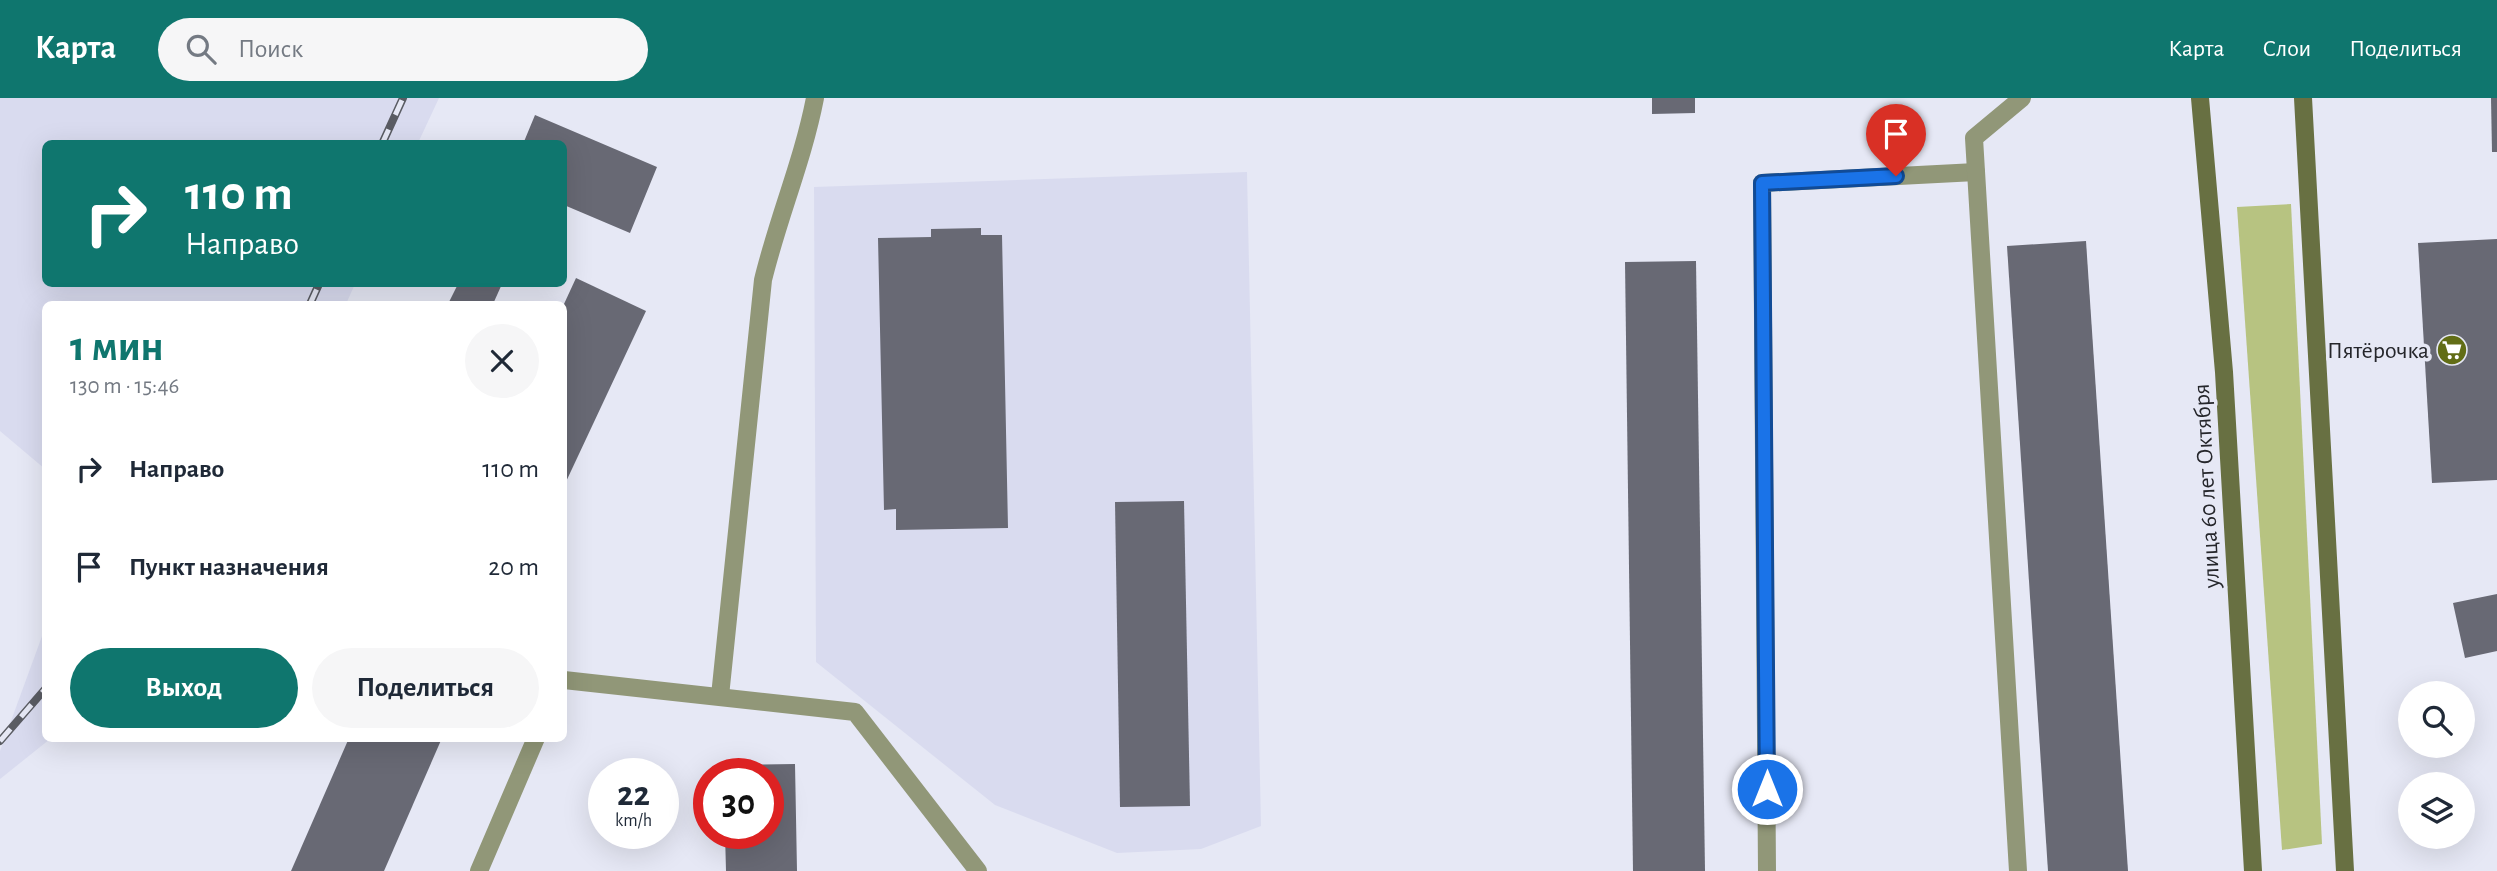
<!DOCTYPE html>
<html lang="ru">
<meta charset="utf-8">
<style>
:root{--surface:#fff;--page:#f6f6f7;--text:#1f2937;--muted:#747a83;--accent:#0f766e}
body{margin:0;font-family:"Alegreya Sans",sans-serif;background:var(--page);color:var(--text);height:100vh;display:flex;flex-direction:column;font-size:26px;white-space:nowrap}
*{box-sizing:border-box;margin:0}
p{font-size:23px;color:var(--muted)}
.icon{flex:none;width:38px;height:38px;fill:none;stroke:currentColor;stroke-width:2;stroke-linecap:round;stroke-linejoin:round}
.map{position:relative;flex:1;overflow:hidden}
.side{position:absolute;left:42px;top:203px;width:525px;height:441px;display:flex;flex-direction:column;background:var(--surface);border-radius:10px;box-shadow:0 7px 28px #0002}
.side>*{flex:none}
.hud{position:absolute;left:42px;top:42px;width:525px;height:147px;border-radius:10px;box-shadow:0 7px 28px #0002;background:#0f766e;color:#fff;overflow:hidden}
.tools{position:absolute;left:2398px;top:583px;display:grid;gap:14px}
.tools a{display:grid;place-items:center;width:77px;height:77px;border-radius:50%;background:var(--surface);box-shadow:0 7px 28px #0002;font-size:35px}
.speed{position:absolute;left:588px;top:660px;display:flex;gap:14px;font-size:35px;font-weight:700;text-align:center}
.speed>*{display:grid;place-content:center;width:91px;height:91px;border-radius:50%;background:var(--surface);box-shadow:0 7px 28px #0002;line-height:1}
.speed small{font-size:18px;font-weight:400}
.speed .limit{border:10px solid #d22;background:#fff;color:#111}
.pin{position:absolute;display:grid;place-items:center;width:60px;height:60px;color:#fff;margin:-72px -30px;border-radius:50% 50% 50% 0;rotate:-45deg;box-shadow:0 0 7px #0007}
.pin .icon{rotate:45deg}
.me{position:absolute;width:77px;margin:-38px;rotate:0deg;stroke-linejoin:round;filter:drop-shadow(0 0 5px #0008)}
.turn{display:flex;align-items:center;gap:24px;height:147px;padding:0 28px;font-size:32px}
.turn .icon{width:91px;height:91px;stroke-width:2.5}
.turn b{display:block;font-size:49px;line-height:60px}
.round{display:grid;place-items:center;flex:none;width:74px;height:74px;border-radius:37px;background:var(--page)}
.headline{display:flex;align-items:center;justify-content:space-between;height:119px;padding:0 28px}
h1{font-size:42px;font-weight:700;line-height:52px;color:var(--accent)}
.action{display:flex;gap:14px;margin-top:auto;padding:14px 28px}
.action a{flex:1;height:80px;border-radius:42px;background:var(--accent);color:#fff;font-size:28px;font-weight:700;line-height:80px;text-align:center}
.action a+a{background:var(--page);color:var(--text)}
ul{padding:0;list-style:none}
li{display:flex;align-items:center;gap:21px;height:98px;padding:0 28px}
li div{flex:1}
li b{display:block;font-size:26px}
li em{font-style:normal}
header{display:flex;align-items:center;gap:42px;box-sizing:border-box;height:98px;padding:0 35px;background:var(--accent);color:#fff}
header strong{font-size:33px}
nav{display:flex;gap:38px;margin-inline-start:auto;font-size:24px}
.search{width:490px;height:63px;background:var(--page);display:flex;align-items:center;gap:18px;box-sizing:border-box;padding:0 24px;border-radius:38px;color:var(--muted);font-size:26px}
.map>svg:first-child{display:block}
.built{fill:#d9dbef}
.green{fill:#b7c381}
.building{fill:#686974}
.lines{fill:none;stroke-linecap:round;stroke-linejoin:round}
.lane{stroke:#919778;stroke-width:18}
.street{stroke:#919778;stroke-width:18}
.secondary{stroke:#687042;stroke-width:18}
.rail-casing{stroke:#5a5c63;stroke-width:8}
.rail{stroke:#e6e8f5;stroke-width:5;stroke-dasharray:16;stroke-linecap:butt}
.route-casing{stroke:#114b97;stroke-width:18}
.route{stroke:#1a73e8;stroke-width:12}
.labels{text-anchor:middle;stroke-width:7;stroke-linejoin:round;paint-order:stroke}
.poi-label{font-size:24px;fill:#25262b;stroke:#e6e8f5;text-anchor:end}
.street-label{font-size:24px;fill:#25262b;stroke:#e6e8f5}
</style>
<header>
<strong>Карта</strong>
<div class="search"><svg class="icon" aria-label="search" viewBox="0 0 24 24"><circle cx="10" cy="10" r="6"/><path d="M15 15l6 6"/></svg>Поиск</div>
<nav><a>Карта</a><a>Слои</a><a>Поделиться</a></nav>
</header>
<div class="map">
<svg width="2497" height="773" viewBox="0 0 2497 773">
<rect width="100%" height="100%" fill="#e6e8f5"/>
<g class="built">
<path d="M0 0H439L418 45 46 46V186H355L346 206H46L45 371 0 333Z"/>
<path d="M1247 74 1261 728 1201 751 1117 755 995 707 816 564 814 89Z"/>
<path d="M45 530 46 640 50 641 0 681V653Z"/>
</g>
<path class="green" d="M2291 106 2322 746 2282 752 2237 109Z"/>
<g class="building">
<path d="M1652 0H1695V15L1652 16Z"/>
<path d="M2491 0H2497V54H2492Z"/>
<path d="M535 17 657 69 630 135 564 107V46H523Z"/>
<path d="M981 130V137H1002L1008 430 896 432V411L884 412 878 140 931 139V131Z"/>
<path d="M2497 141V382L2432 385 2418 145Z"/>
<path d="M2086 143 2128 773H2048L2007 148Z"/>
<path d="M1696 163 1705 773H1633L1625 164Z"/>
<path d="M576 180 646 213 564 388V206Z"/>
<path d="M458 186H502L493 206H448Z"/>
<path d="M1184 403 1190 708 1120 709 1115 404Z"/>
<path d="M2497 496V553L2465 560 2453 505Z"/>
<path d="M349 640H442L384 773H291Z"/>
<path d="M795 666 797 773H726L725 735H768V676H724V667Z"/>
</g>
<g class="lines">
<path class="lane" d="M720 598 763 182C778 120 803 62 815 0"/>
<g class="street">
<path d="M564 582 855 614 978 773"/>
<path d="M479 773 536 640"/>
<path d="M1767 773 1762 85 1976 74"/>
<path d="M2018 773 1974 40 2022 0"/>
</g>
<g class="secondary">
<path d="M2200 0 2224 274 2253 773"/>
<path d="M2303 0 2345 773"/>
</g>
<g class="rail-casing">
<g id="rail">
<path d="M382 46 403 0"/>
<path d="M310 206 319 186"/>
<path d="M0 643 46 590"/>
</g>
</g>
<use href="#rail" class="rail"/>
</g>
<g class="lines">
<g class="route-casing">
<path id="route" d="M1767 691 1762 85 1896 78"/>
</g>
<use href="#route" class="route"/>
</g>
<defs>
<g id="supermarket-disc" transform="scale(1.575)"><circle r="9.5" fill="#626d16" stroke="#e6e8f5"/><path d="M-6-5.5h2.5l.6 2H6L4.5 2H-2.5L-4.4-4H-6ZM-1.5 3.2a1.3 1.3 0 1 0 .1 0ZM3 3.2a1.3 1.3 0 1 0 .1 0Z" fill="#fff"/></g>
</defs>
<g fill-rule="evenodd">
<use href="#supermarket-disc" x="2452" y="252"/>
</g>
<g class="labels">
<g class="poi-label">
<text x="2429" y="260">Пятёрочка</text>
</g>
<g class="street-label">
<text transform="translate(2206 388) rotate(-93)" y="8">улица 60 лет Октября</text>
</g>
</g>
</svg>
<div class="tools">
<a><svg class="icon" aria-label="search" viewBox="0 0 24 24"><circle cx="10" cy="10" r="6"/><path d="M15 15l6 6"/></svg></a>
<a><svg class="icon" aria-label="layers" viewBox="0 0 24 24"><path d="M12 4l9 5-9 5-9-5zM3 14l9 5 9-5"/></svg></a>
</div>
<div class="speed"><div>22<small>km/h</small></div><div class="limit">30</div></div>
<div class="pin" style="left:1896px;top:78px;background:#d93025"><svg class="icon" aria-label="arrive" viewBox="0 0 24 24"><path d="M6 21V4h12l-3 4 3 4H6"/></svg></div>
<svg class="me" style="left:1767px;top:691px" viewBox="-20 -20 40 40"><circle r="17" fill="#1a73e8" stroke="#fff" stroke-width="3"/><path d="M0-11L8 9 0 5-8 9z" fill="#fff"/></svg>
<div class="hud">
<div class="turn"><svg class="icon" aria-label="right" viewBox="0 0 24 24"><path d="M7 20v-9h11M14 6l5 5-5 5"/></svg><div><b>110 m</b>Направо</div></div>
</div>
<section class="side">
<div class="headline"><div><h1>1 мин</h1><p>130 m · 15:46</p></div><a class="round"><svg class="icon" aria-label="close" viewBox="0 0 24 24"><path d="M6 6l12 12M18 6L6 18"/></svg></a></div>
<ul>
<li><svg class="icon" aria-label="right" viewBox="0 0 24 24"><path d="M7 20v-9h11M14 6l5 5-5 5"/></svg><div><b>Направо</b></div><em>110 m</em></li>
<li><svg class="icon" aria-label="arrive" viewBox="0 0 24 24"><path d="M6 21V4h12l-3 4 3 4H6"/></svg><div><b>Пункт назначения</b></div><em>20 m</em></li>
</ul>
<div class="action"><a>Выход</a><a>Поделиться</a></div>
</section>
</div>
